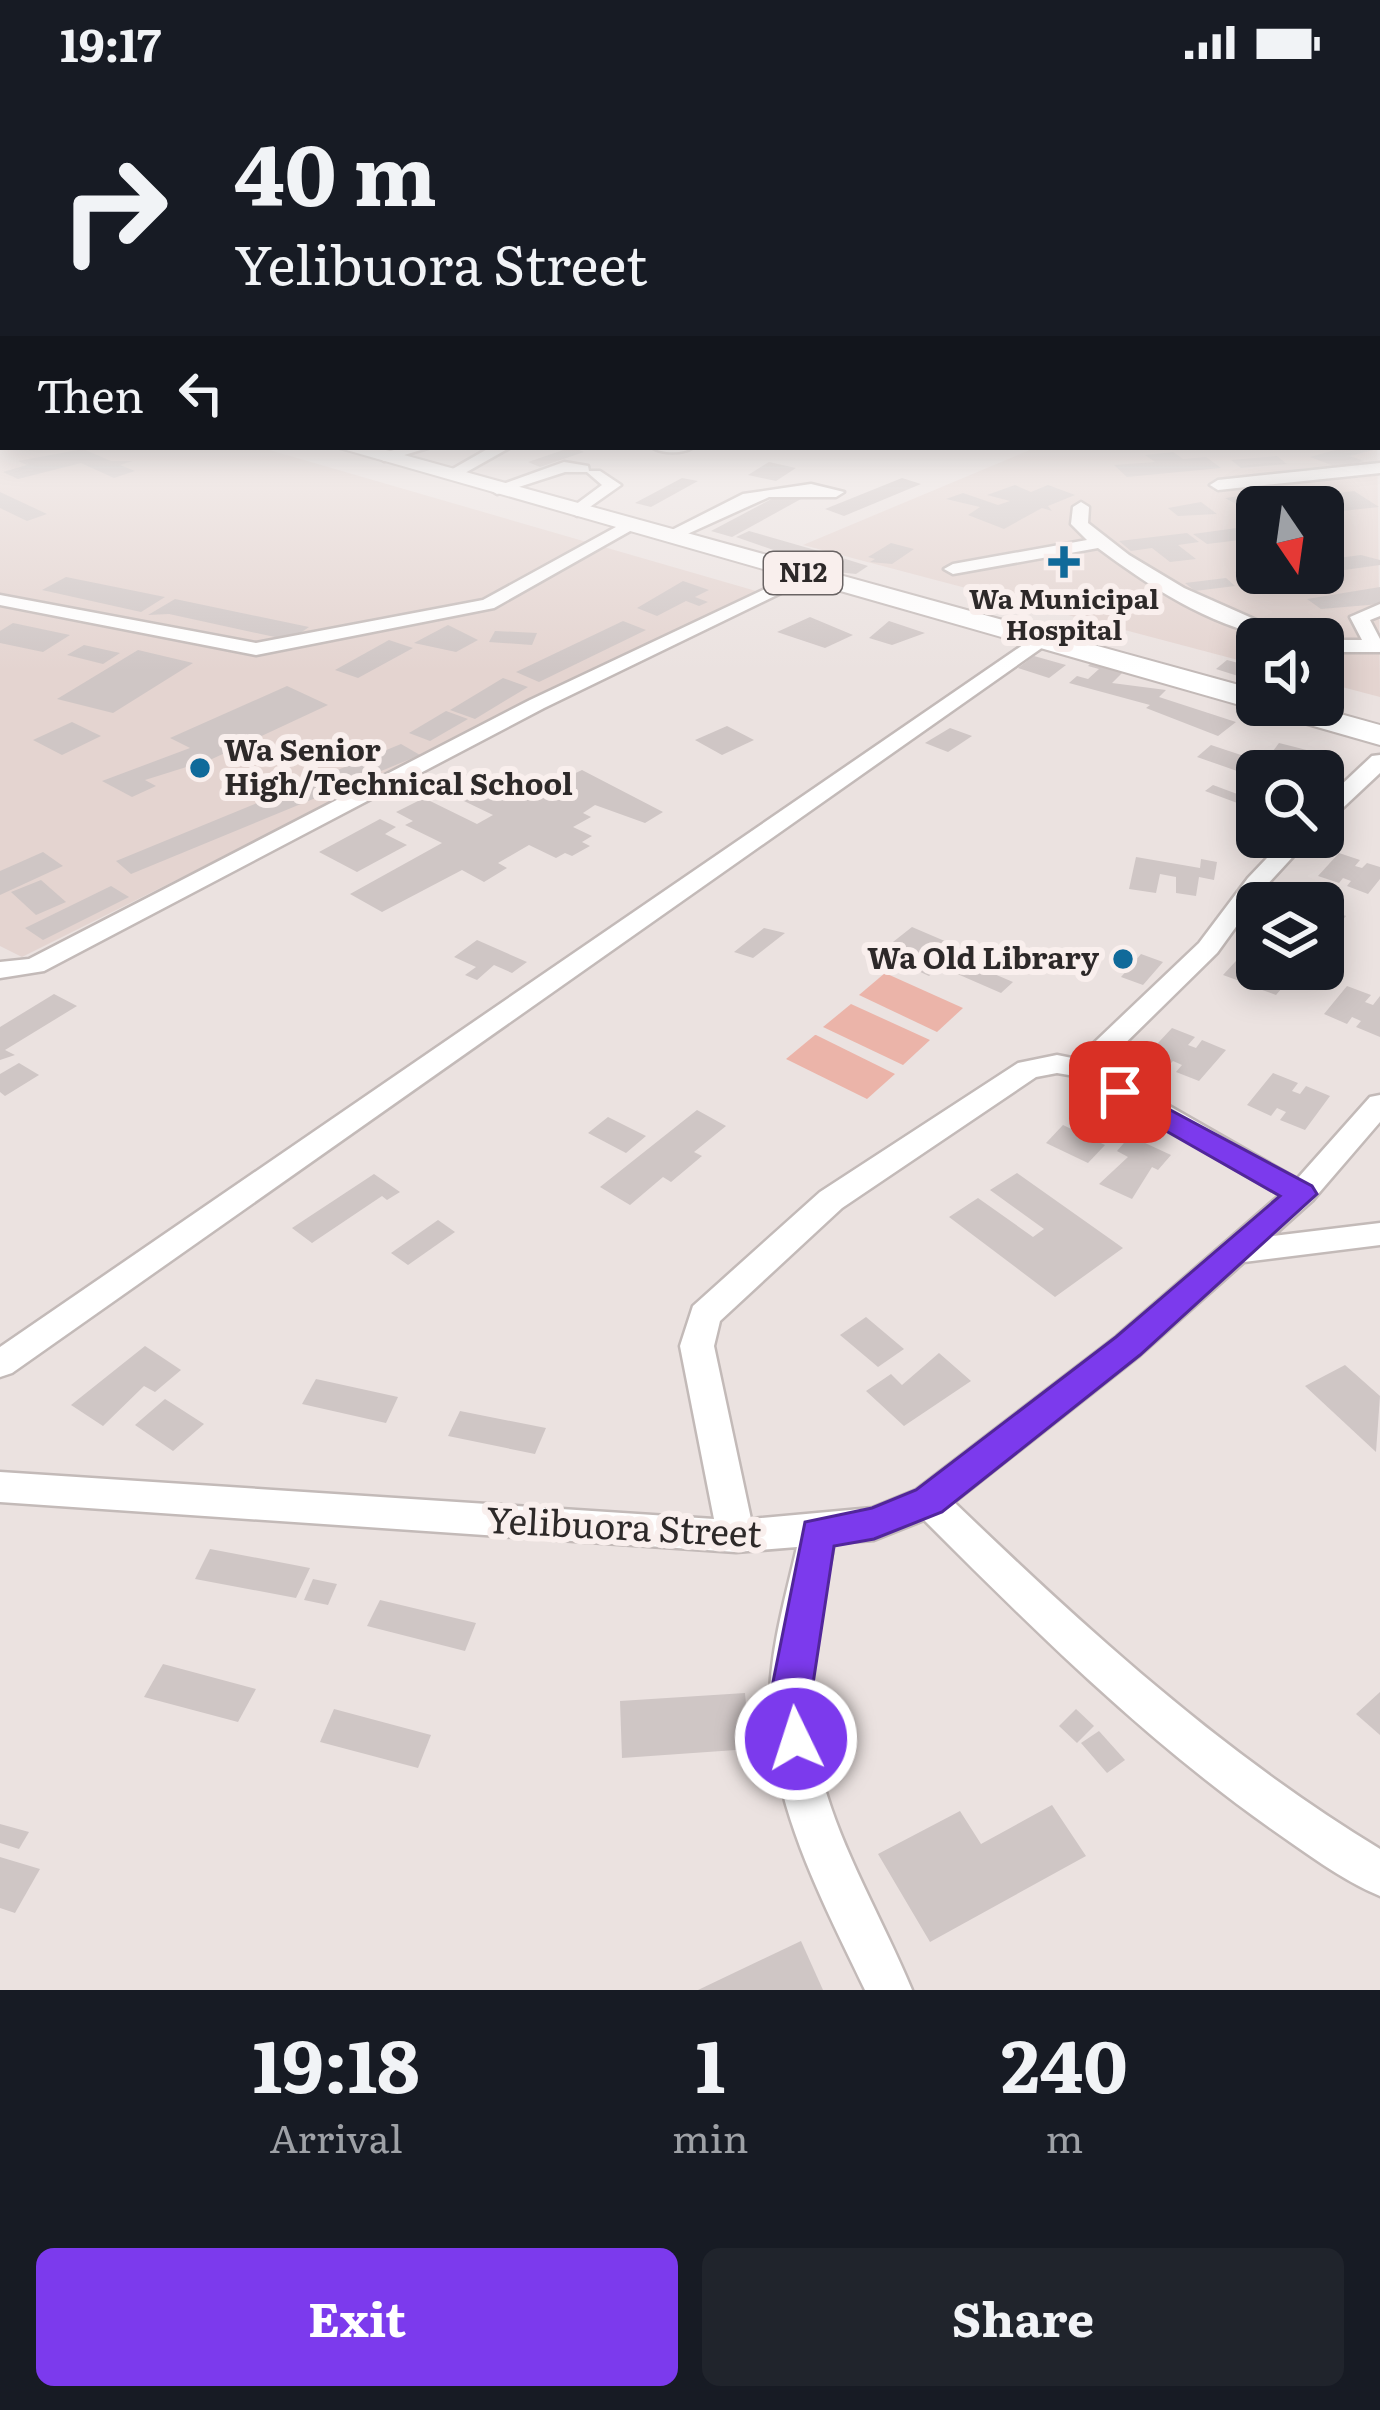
<!DOCTYPE html>
<style>
:root{--surface:#171b24;--page:#20242c;--text:#f1f3f6;--muted:#9ea1a6;--accent:#7c3aed}
body{margin:0;font-family:Literata,serif;background:var(--page);color:var(--text);height:100vh;display:flex;flex-direction:column;font-size:45px;white-space:nowrap}
*{box-sizing:border-box;margin:0}
p{font-size:39px;color:var(--muted)}
.icon{flex:none;width:66px;height:66px;fill:none;stroke:currentColor;stroke-width:2;stroke-linecap:round;stroke-linejoin:round}
.map{position:relative;height:1906px;overflow:hidden}
.side{display:flex;flex-direction:column;background:var(--surface);flex:1}
.side>*{flex:none}
.top-card{position:absolute;left:0px;top:0px;width:1380px;height:366px;box-shadow:0 6px 30px #0003;background:#171b24;color:var(--text);overflow:hidden}
.needle{width:78px;rotate:167deg}
.controls{position:absolute;left:1236px;top:402px;display:grid;gap:24px}
.controls a{display:grid;place-items:center;width:108px;height:108px;border-radius:18px;background:var(--surface);box-shadow:0 6px 30px #0003;font-size:60px}
.pin{position:absolute;display:grid;place-items:center;width:102px;height:102px;color:#fff;margin:-51px;border-radius:24px;box-shadow:0 6px 18px #0006}
.me{position:absolute;width:132px;margin:-66px;rotate:356deg;stroke-linejoin:round;filter:drop-shadow(0 0 9px #0008)}
.turn{display:flex;align-items:center;gap:42px;height:252px;padding:0 36px;font-size:54px}
.turn .icon{width:156px;height:156px;stroke-width:2.5}
.turn b{display:block;font-size:84px;line-height:102px}
.then{display:flex;align-items:center;height:114px;padding:0 36px;background:#0003;gap:24px;font-size:45px}
.eta{display:flex;justify-content:space-evenly;align-items:center;height:204px;text-align:center}
.eta b{font-size:72px;font-weight:700;line-height:84px}
.cta{display:flex;gap:24px;margin-top:auto;padding:24px 36px}
.cta a{flex:1;height:138px;border-radius:18px;background:var(--accent);color:#fff;font-size:48px;font-weight:700;line-height:138px;text-align:center}
.cta a+a{background:var(--page);color:var(--text)}
.status{display:flex;justify-content:space-between;align-items:center;height:84px;padding:0 60px;background:var(--surface);direction:ltr}
.status svg{height:33px;fill:currentColor}
.map>svg:first-child{display:block}
.built{fill:#e4d4d0;fill-rule:evenodd}
.green{fill:#ebb4a9}
.building{fill:#cfc6c5}
.lines{fill:none;stroke-linecap:round;stroke-linejoin:round}
.minor-casing{stroke:#c3bab8;stroke-width:5}
.highway-casing{stroke:#c3bab8;stroke-width:4}
.minor{fill:#fff;fill-rule:evenodd}
.highway{fill:#fff;fill-rule:evenodd}
.route{fill:#7c3aed;stroke:#51269a;stroke-width:3}
.poi-dot{fill:#106a9a;stroke:#f9efed;stroke-width:4.5}
.labels{text-anchor:middle;stroke-width:12;stroke-linejoin:round;paint-order:stroke}
.shield{fill:#f9efed;stroke:#6a6464;stroke-width:3}
.shield-label{font-size:27px;font-weight:bold;fill:#2d2929}
.far-poi-label{font-size:27px;font-weight:bold;fill:#2d2929;stroke:#f9efed}
.poi-label{font-size:30px;font-weight:bold;fill:#2d2929;stroke:#f9efed;text-anchor:start}
.near-street-label{font-size:36px;fill:#2d2929;stroke:#f9efed}
</style>
<div class="status"><b>19:17</b><svg viewBox="0 0 49 12"><path d="M0 12V9h3v3zM5 12V6h3v6zM10 12V3h3v9zM15 12V0h3v12zM26 1h20v11H26zM47 4h2v5h-2z"/></svg></div>
<div class="map">
<svg width="1380" height="1906" viewBox="0 0 1380 1906">
<rect width="100%" height="100%" fill="#ebe2e0"/>
<g class="built">
<path d="M0 320 3 363H259L756 507 22 873 0 862Z"/>
<path d="M1377 337 1380 613 1323 598V555H1257V581L803 461 1037 363H1377ZM1257 423H1323V489H1257Z"/>
</g>
<g class="green">
<path d="M885 889 963 924 937 948 859 911Z"/>
<path d="M851 920 930 956 903 981 823 943Z"/>
<path d="M815 951H816L895 990 867 1015 786 975Z"/>
</g>
<g class="building">
<path d="M572 363 584 368 540 383 528 378Z"/>
<path d="M1327 363H1365L1373 366 1350 372 1364 377 1339 384 1310 373 1335 366Z"/>
<path d="M83 365 111 377H133L120 381 135 387 114 394 81 379 18 395 3 388 27 381 18 377Z"/>
<path d="M1173 368 1183 375 1206 373 1221 384 1127 393 1114 381 1155 378 1145 371Z"/>
<path d="M1277 372 1287 380 1241 384 1231 376Z"/>
<path d="M769 378 796 384 776 397 748 391Z"/>
<path d="M682 394 698 397 651 423 635 419Z"/>
<path d="M902 394 921 400 844 432 825 425Z"/>
<path d="M1015 401 1031 408 1048 401 1075 411 1048 422 1052 427 1042 424 1004 445 968 431 980 423 946 415 963 409 998 421 1010 417 987 411Z"/>
<path d="M1354 407 1379 423 1342 427 1318 411Z"/>
<path d="M0 408 47 430 27 437 0 424Z"/>
<path d="M1274 408 1294 422 1249 427 1225 414Z"/>
<path d="M781 410 801 415 732 453 711 447Z"/>
<path d="M1201 418 1217 430 1178 432 1168 424Z"/>
<path d="M1244 443 1257 454 1207 460 1193 450Z"/>
<path d="M749 447 836 472 868 482 856 490 837 488 736 453Z"/>
<path d="M1187 449 1199 458 1178 461 1196 475 1170 478 1152 464 1131 467 1119 457Z"/>
<path d="M891 459 914 465 892 480 870 478 875 475 868 473Z"/>
<path d="M1361 471 1380 476V481L1323 489V476Z"/>
<path d="M1257 485V489L1303 492 1250 499 1235 488Z"/>
<path d="M66 493 165 513 141 528 42 506Z"/>
<path d="M1226 494 1235 502 1195 507 1185 499Z"/>
<path d="M683 497 709 506 695 513 708 518 699 522 686 517 657 532 637 524Z"/>
<path d="M1380 503V520L1321 525 1307 515Z"/>
<path d="M175 515 309 543 283 561 268 558 275 553 169 530 148 531Z"/>
<path d="M810 533 853 551 825 564 777 548Z"/>
<path d="M623 537 646 546 539 598 516 588Z"/>
<path d="M889 537 925 549 892 561 869 554Z"/>
<path d="M13 539 70 551 43 568 0 559V547Z"/>
<path d="M448 541 478 556 456 568 414 559Z"/>
<path d="M495 547 537 549 532 561 489 558Z"/>
<path d="M389 556 413 564 358 594 335 586Z"/>
<path d="M84 561 120 569 103 580 67 571Z"/>
<path d="M138 566 193 579 113 629 57 615Z"/>
<path d="M1034 572 1066 581 1049 594 1018 584Z"/>
<path d="M1227 576 1257 584V598L1216 585Z"/>
<path d="M1092 578 1124 587 1112 599 1166 606 1159 613 1236 638 1218 652 1146 624 1150 621 1069 599 1077 592 1088 595 1099 585 1088 582Z"/>
<path d="M503 594 528 603 475 635 450 626Z"/>
<path d="M287 602 328 621 212 675 145 696 156 702 132 713 102 697 190 664 170 654Z"/>
<path d="M446 627 468 635 430 657 409 649Z"/>
<path d="M72 638 101 652 62 671 33 656Z"/>
<path d="M727 642 754 656 722 671 695 656Z"/>
<path d="M950 644 972 652 948 668 925 659Z"/>
<path d="M1279 659 1295 663 1314 668 1305 681 1273 667Z"/>
<path d="M401 660 420 671 131 790 116 777Z"/>
<path d="M1211 661 1253 675 1240 688 1197 673Z"/>
<path d="M582 686 663 728 645 739 595 721 583 729 591 733 573 743 592 752 582 758 590 762 572 772 565 769 556 774 529 761 498 779 507 784 484 798 462 786 382 828 350 810 442 759 405 741 413 737 396 728 424 714 477 740 493 731 439 705 466 690 527 712Z"/>
<path d="M1213 701 1256 717 1248 723 1205 707Z"/>
<path d="M380 735 396 743 385 750 407 761 357 788 319 768Z"/>
<path d="M43 768 63 782 0 811V787Z"/>
<path d="M1339 769 1360 776 1355 782 1362 784 1367 779 1380 783V795L1368 810 1347 802 1351 797 1343 794 1339 799 1318 792Z"/>
<path d="M1136 773 1200 784 1201 775 1217 778 1214 796 1199 793 1196 812 1176 809V793L1160 790 1156 809 1129 805Z"/>
<path d="M41 796 66 818 36 831 11 808Z"/>
<path d="M111 802 129 813 43 856 25 844Z"/>
<path d="M1325 824 1346 832 1323 859V826Z"/>
<path d="M912 843 961 864 952 872 1013 898 1001 909 939 882 929 892 879 869Z"/>
<path d="M764 844 785 849 753 874 734 868Z"/>
<path d="M477 856 527 878 512 889 494 881 477 896 465 891 476 883 454 873Z"/>
<path d="M1248 864 1257 867V885H1298L1276 911 1254 903 1259 896 1250 893 1245 899 1223 891Z"/>
<path d="M1141 870 1163 878 1143 901 1121 893Z"/>
<path d="M1347 902 1371 911 1365 918 1373 921 1380 912V953L1356 943 1361 937 1352 933 1347 940 1324 930Z"/>
<path d="M54 910 77 922 5 966 15 971 0 976V943Z"/>
<path d="M1172 944 1195 953 1188 961 1196 964 1202 956 1226 966 1199 997 1176 988 1182 981 1173 977 1166 984 1144 974Z"/>
<path d="M19 979 39 991 5 1012 0 1008V990Z"/>
<path d="M1273 989 1298 999 1292 1007 1300 1010 1306 1002 1330 1012 1305 1046 1280 1036 1286 1028 1277 1024 1271 1032 1247 1021Z"/>
<path d="M697 1026 726 1042 694 1068 702 1072 671 1098 663 1093 630 1121 600 1103Z"/>
<path d="M608 1033 646 1052 626 1069 588 1049Z"/>
<path d="M1063 1041 1105 1061 1088 1079 1046 1059Z"/>
<path d="M1130 1052 1171 1071 1158 1086 1152 1083 1132 1115 1099 1100 1128 1073 1117 1067Z"/>
<path d="M1017 1089 1123 1164 1055 1213 949 1133 978 1114 1033 1153 1044 1145 990 1106Z"/>
<path d="M374 1090 400 1108 387 1116 382 1112 312 1159 292 1144Z"/>
<path d="M438 1136 455 1148 408 1181 391 1169Z"/>
<path d="M866 1233 904 1265 878 1283 840 1251Z"/>
<path d="M145 1262 181 1286 155 1308 144 1302 103 1342 71 1321Z"/>
<path d="M939 1269 971 1297 904 1342 866 1307 891 1290 902 1301Z"/>
<path d="M1345 1281 1380 1312 1376 1368 1305 1302Z"/>
<path d="M316 1295 398 1313 386 1339 302 1320Z"/>
<path d="M165 1315 204 1340 173 1367 135 1341Z"/>
<path d="M460 1327 546 1344 535 1370 448 1352Z"/>
<path d="M210 1465 310 1484 296 1514 195 1495Z"/>
<path d="M313 1495 337 1500 328 1521 304 1516Z"/>
<path d="M380 1516 476 1539 465 1567 367 1542Z"/>
<path d="M163 1580 256 1605 238 1638 144 1613Z"/>
<path d="M1380 1608V1651L1356 1630Z"/>
<path d="M745 1609 750 1665 622 1674 620 1617Z"/>
<path d="M334 1625 431 1651 418 1684 320 1658Z"/>
<path d="M1076 1625 1094 1642 1077 1659 1059 1642Z"/>
<path d="M1099 1647 1125 1676 1107 1689 1081 1659Z"/>
<path d="M1052 1721 1086 1772 930 1858 878 1770 960 1727 981 1760Z"/>
<path d="M0 1740 29 1748 19 1765 0 1759Z"/>
<path d="M0 1773 40 1785 15 1829 0 1824Z"/>
<path d="M801 1857 823 1906H698Z"/>
</g>
<g class="lines">
<g class="minor-casing">
<g id="minor">
<rect x="1377" y="342" width="3" height="9"/>
<path d="M403 363H431L384 377 376 372Z"/>
<path d="M491 363H511L456 394 442 391Z"/>
<path d="M652 363H693C684 370 661 370 652 363Z"/>
<path d="M564 378 588 382 589 387H600L621 401 577 432 569 427 571 424 602 401 587 388H565L497 410 489 405Z"/>
<path d="M1380 379V389L1218 406 1210 401 1218 396Z"/>
<path d="M811 400 844 408 836 413H769L674 456 660 452 743 410Z"/>
<path d="M1081 418 1089 423 1088 439 1129 471 1184 504 1299 555C1228 555 1153 505 1098 464L953 490 944 485 953 480 1087 456 1071 440 1073 423Z"/>
<path d="M625 438 639 442 494 524 256 571 0 521V511L256 559 483 516Z"/>
<path d="M803 487 818 491 544 624 44 887 0 894V878L29 875 530 616Z"/>
<path d="M1380 520V532L1370 536 1380 555V568H1323V556H1362L1350 533Z"/>
<path d="M1036 552 1053 556 12 1289 0 1293V1263Z"/>
<path d="M1380 671V689L1331 735 1323 737V718L1372 672Z"/>
<path d="M1287 753H1311L1264 804 1217 869 1101 983 1297 1095 1370 1013 1380 1011V1038L1312 1117 1273 1152 1380 1139V1161L1244 1178 1140 1271 954 1418C1087 1546 1222 1669 1380 1765V1812C1341 1796 1305 1768 1270 1744 1143 1654 1033 1545 924 1436L874 1456 834 1459C825 1510 809 1561 810 1613 812 1722 872 1809 912 1906H865C821 1814 767 1714 770 1608 772 1559 786 1511 797 1463L736 1468 0 1418V1388L714 1435 680 1262 693 1222 820 1108 1018 979 1057 971 1077 975 1199 859 1248 794ZM1057 989 1075 992 1280 1111 1116 1253 916 1406 872 1424 751 1435 714 1262 720 1237 842 1124 1036 993Z"/>
</g>
</g>
<g class="highway-casing">
<path id="highway" d="M336 363H375L1257 606V621H1308L1380 641V661Z"/>
</g>
<use href="#minor" class="minor"/>
<use href="#highway" class="highway"/>
</g>
<linearGradient id="sky" x2="0" y2="1"><stop stop-color="#a4a3bc"/><stop offset="0.55" stop-color="#f6f2f1"/><stop offset="1" stop-color="#f6f2f1" stop-opacity="0"/></linearGradient>
<rect width="1380" height="587" fill="url(#sky)"/>
<path class="route" d="M1120 999 1312 1102 1317 1110 1140 1271 942 1428 874 1455 834 1462 811 1613 817 1655 811 1669 796 1675 782 1669 770 1613 805 1438 872 1424 916 1406 1116 1253 1280 1112 1110 1015V1002Z"/>
<g class="poi-dot">
<path d="M1058 460h12v12h12v12h-12v12h-12v-12h-12v-12h12z"/>
<circle cx="200" cy="684" r="12"/>
<circle cx="1123" cy="875" r="12"/>
</g>
<g class="labels">
<rect class="shield" x="764" y="468" width="78" height="42" rx="9"/>
<g class="shield-label">
<text x="803" y="498">N12</text>
</g>
<g class="far-poi-label">
<text x="1064" y="525">Wa Municipal<tspan x="1064" dy="31">Hospital</tspan></text>
</g>
<g class="poi-label">
<text x="224" y="677">Wa Senior<tspan x="224" dy="34">High/Technical School</tspan></text>
<text x="1099" y="885" text-anchor="end">Wa Old Library</text>
</g>
<g class="near-street-label">
<text transform="translate(624 1443) rotate(3)" y="13">Yelibuora Street</text>
</g>
</g>
</svg>
<div class="controls">
<a><svg class="needle" viewBox="-14 -14 28 28"><path d="M0-13l5 13h-10z" fill="#e53935"/><path d="M0 13l5-13h-10z" fill="#9ea1a6"/></svg></a>
<a><svg class="icon" aria-label="sound" viewBox="0 0 24 24"><path d="M4 9h4l5-4v14l-5-4H4zM17 9q2 3 0 6"/></svg></a>
<a><svg class="icon" aria-label="search" viewBox="0 0 24 24"><circle cx="10" cy="10" r="6"/><path d="M15 15l6 6"/></svg></a>
<a><svg class="icon" aria-label="layers" viewBox="0 0 24 24"><path d="M12 4l9 5-9 5-9-5zM3 14l9 5 9-5"/></svg></a>
</div>
<div class="pin" style="left:1120px;top:1008px;background:#d93025"><svg class="icon" aria-label="arrive" viewBox="0 0 24 24"><path d="M6 21V4h12l-3 4 3 4H6"/></svg></div>
<svg class="me" style="left:796px;top:1655px" viewBox="-20 -20 40 40"><circle r="17" fill="#7c3aed" stroke="#fff" stroke-width="3"/><path d="M0-11L8 9 0 5-8 9z" fill="#fff"/></svg>
<div class="top-card">
<div class="turn"><svg class="icon" aria-label="right" viewBox="0 0 24 24"><path d="M7 20v-9h11M14 6l5 5-5 5"/></svg><div><b>40 m</b>Yelibuora Street</div></div>
<div class="then">Then<svg class="icon" aria-label="left" viewBox="0 0 24 24"><path d="M17 20v-9H6M10 6l-5 5 5 5"/></svg></div>
</div>
</div>
<section class="side">
<div class="eta">
<div><b>19:18</b><p>Arrival</p></div>
<div><b>1</b><p>min</p></div>
<div><b>240</b><p>m</p></div>
</div>
<div class="cta"><a>Exit</a><a>Share</a></div>
</section>
